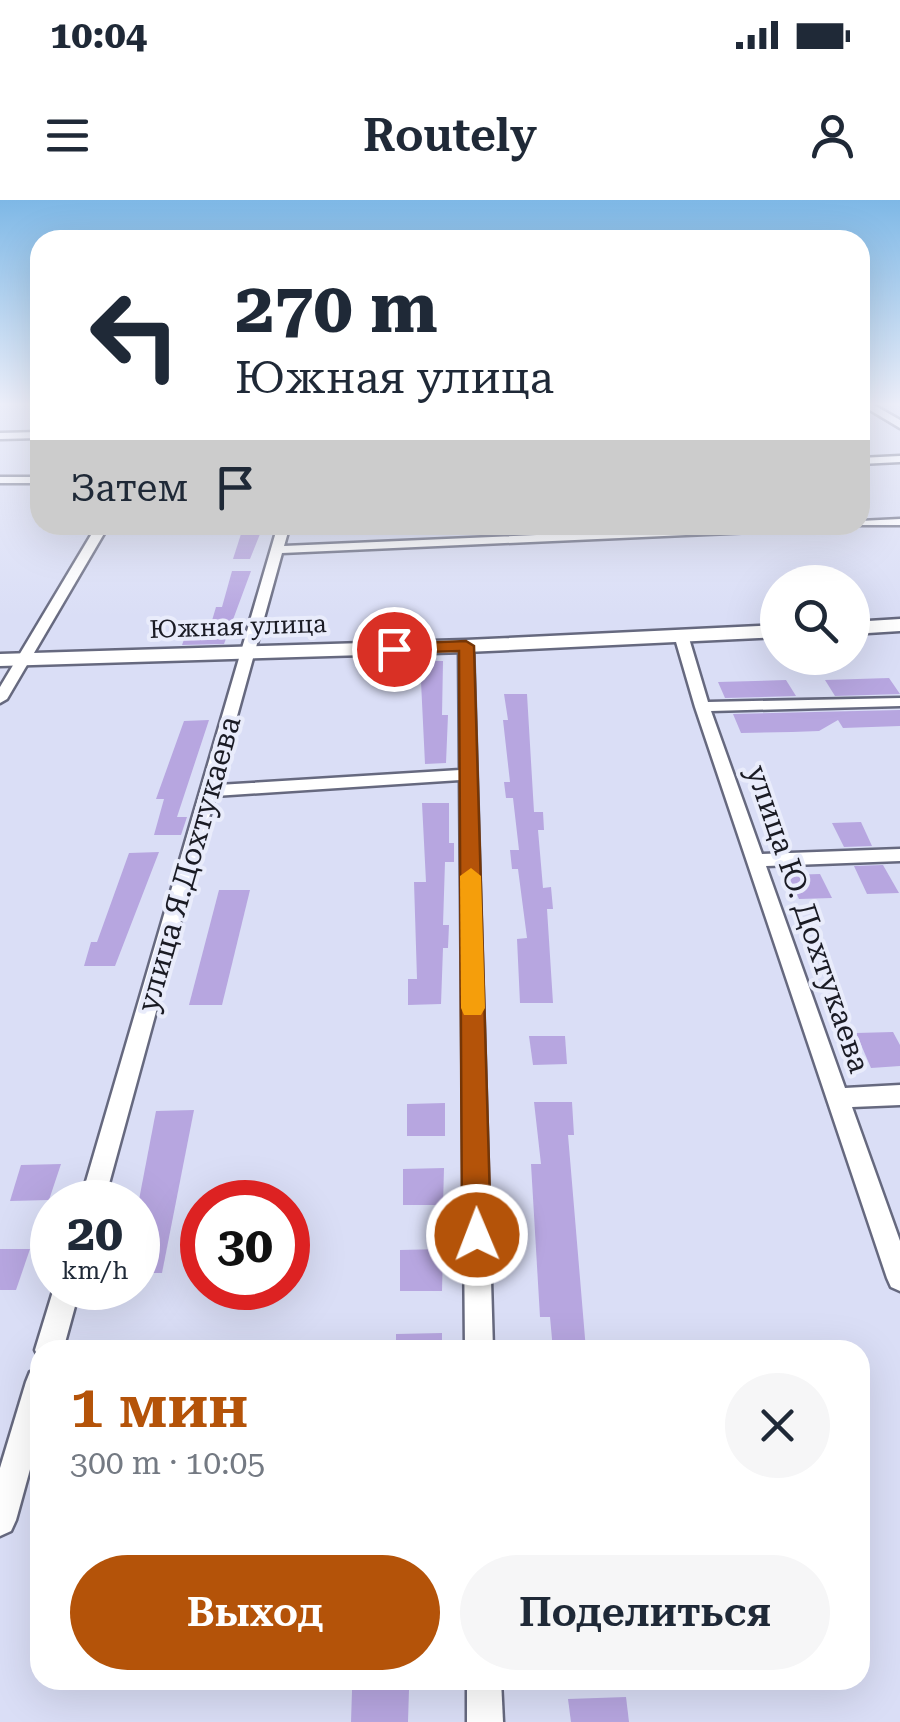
<!DOCTYPE html>
<html lang="ru">
<meta charset="utf-8">
<style>
:root{--surface:#fff;--page:#f6f6f7;--text:#1f2937;--muted:#747a83;--accent:#b45309}
body{margin:0;font-family:"Roboto Serif",serif;background:var(--page);color:var(--text);height:100vh;display:flex;flex-direction:column;font-size:38px;white-space:nowrap}
*{box-sizing:border-box;margin:0}
p{font-size:32px;color:var(--muted)}
.icon{flex:none;width:55px;height:55px;fill:none;stroke:currentColor;stroke-width:2;stroke-linecap:round;stroke-linejoin:round}
.map{position:relative;flex:1;overflow:hidden}
.drawer{position:absolute;left:30px;top:1140px;width:840px;height:350px;display:flex;flex-direction:column;background:var(--surface);border-radius:30px;box-shadow:0 10px 40px #0002}
.drawer>*{flex:none}
.top-card{position:absolute;left:30px;top:30px;width:840px;height:305px;border-radius:30px;box-shadow:0 10px 40px #0002;background:#fff;color:var(--text);overflow:hidden}
.fabs{position:absolute;left:760px;top:365px;display:grid;gap:20px}
.fabs a{display:grid;place-items:center;width:110px;height:110px;border-radius:50%;background:var(--surface);box-shadow:0 10px 40px #0002;font-size:50px}
.speed{position:absolute;left:30px;top:980px;display:flex;gap:20px;font-size:50px;font-weight:700;text-align:center}
.speed>*{display:grid;place-content:center;width:130px;height:130px;border-radius:50%;background:var(--surface);box-shadow:0 10px 40px #0002;line-height:1}
.speed small{font-size:25px;font-weight:400}
.speed .limit{border:15px solid #d22;background:#fff;color:#111}
.pin{position:absolute;display:grid;place-items:center;width:85px;height:85px;color:#fff;margin:-42px;border:5px solid #fff;border-radius:50%;box-shadow:0 2px 10px #0007}
.me{position:absolute;width:110px;margin:-55px;rotate:359deg;stroke-linejoin:round;filter:drop-shadow(0 0 8px #0008)}
.turn{display:flex;align-items:center;gap:35px;height:210px;padding:0 40px;font-size:45px}
.turn .icon{width:130px;height:130px;stroke-width:2.5}
.turn b{display:block;font-size:70px;line-height:85px}
.then{display:flex;align-items:center;height:95px;padding:0 40px;background:#0003;gap:20px;font-size:38px}
.round{display:grid;place-items:center;flex:none;width:105px;height:105px;border-radius:52px;background:var(--page)}
.head{display:flex;align-items:center;justify-content:space-between;height:170px;padding:0 40px}
h1{font-size:60px;font-weight:600;line-height:75px;color:var(--accent)}
.button{display:flex;gap:20px;margin-top:auto;padding:20px 40px}
.button a{flex:1;height:115px;border-radius:60px;background:var(--accent);color:#fff;font-size:40px;font-weight:600;line-height:115px;text-align:center}
.button a+a{background:var(--page);color:var(--text)}
.status{display:flex;justify-content:space-between;align-items:center;height:70px;padding:0 50px;background:var(--surface);direction:ltr}
.status svg{height:28px;fill:currentColor}
header{display:flex;justify-content:space-between;align-items:center;height:130px;padding:0 40px;background:var(--surface);font-size:45px;font-weight:600}
.map>svg:first-child{display:block}
.building{fill:#b7a6e0}
.lines{fill:none;stroke-linecap:round;stroke-linejoin:round}
.minor-casing{stroke:#66697f;stroke-width:5}
.tertiary-casing{stroke:#66697f;stroke-width:5}
.secondary-casing{stroke:#66697f;stroke-width:5}
.minor{fill:#fff;fill-rule:evenodd}
.tertiary{fill:#fff;fill-rule:evenodd}
.secondary{fill:#fff;fill-rule:evenodd}
.route{fill:#b45309;stroke:#753606;stroke-width:2.5}
.slow{fill:#f59e0b}
.labels{text-anchor:middle;stroke-width:8;stroke-linejoin:round;paint-order:stroke}
.far-street-label{font-size:25px;fill:#1a1b24;stroke:#e9ecfb}
.street-label{font-size:30px;fill:#1a1b24;stroke:#e9ecfb}
</style>
<div class="status"><b>10:04</b><svg viewBox="0 0 49 12"><path d="M0 12V9h3v3zM5 12V6h3v6zM10 12V3h3v9zM15 12V0h3v12zM26 1h20v11H26zM47 4h2v5h-2z"/></svg></div>
<header><svg class="icon" aria-label="menu" viewBox="0 0 24 24"><path d="M4 6h16M4 12h16M4 18h16"/></svg>Routely<svg class="icon" aria-label="person" viewBox="0 0 24 24"><circle cx="12" cy="8" r="4"/><path d="M4 21q1-7 8-7t8 7"/></svg></header>
<div class="map">
<svg width="900" height="1522" viewBox="0 0 900 1522">
<rect width="100%" height="100%" fill="#dadef6"/>
<g class="building">
<path d="M241 334H260L250 359H233Z"/>
<path d="M232 371H251L224 444 182 445 186 434H208L216 407H222Z"/>
<path d="M420 461H443L442 515H448L446 563 425 564Z"/>
<path d="M889 478 900 494 835 496 825 480Z"/>
<path d="M786 480 796 496 725 498 718 482Z"/>
<path d="M504 494H527L534 612H543L544 630H538L543 688 551 687 553 709H547L553 803H520L517 739 527 738 518 669H512L510 650H519L513 598H506L504 582H510L503 520H508Z"/>
<path d="M900 510V526L843 528 838 520 819 531 792 532 741 533 733 514Z"/>
<path d="M209 520 177 617H187L181 635H154L164 599H156L184 521Z"/>
<path d="M422 603H449V643H454V662H445L443 725H449L448 748H443L441 804 408 805V779H417L414 682H426Z"/>
<path d="M861 622 872 646 844 647 832 623Z"/>
<path d="M159 652 115 766H84L91 742H97L129 653Z"/>
<path d="M883 665 899 693 867 694 854 666Z"/>
<path d="M820 674 832 698 799 699 788 675Z"/>
<path d="M219 690H250L222 805H189Z"/>
<path d="M893 832 900 845V866L871 868 856 833Z"/>
<path d="M529 836H565L567 864 533 865Z"/>
<path d="M534 902H572L574 935H568L586 1150H553L550 1117H540L531 964H541Z"/>
<path d="M445 903V936H407V904Z"/>
<path d="M194 910 162 1073H138V1005L156 911Z"/>
<path d="M61 964 49 1000 10 1001 21 965Z"/>
<path d="M444 968 443 1005H403V969Z"/>
<path d="M0 1049H30L16 1090H0Z"/>
<path d="M443 1049 442 1091H400V1050Z"/>
<path d="M442 1133V1150H396V1134Z"/>
<path d="M409 1489 408 1522H351L352 1490Z"/>
<path d="M626 1497 629 1522H571L568 1499Z"/>
</g>
<g class="lines">
<g class="minor-casing">
<g id="minor">
<path d="M40 232V238L0 239V233Z"/>
<path d="M900 256V262L860 264V258Z"/>
<rect x="0" y="277" width="40" height="6"/>
<path d="M900 319V325H855H860V321Z"/>
<path d="M97 325H109L7 499 0 503V487Z"/>
<path d="M278 325H290L284 346 765 325H847L841 328 282 353 218 585 460 570 459 446 466 442 473 446 493 1150H465L460 580 215 596 104 1002H80Z"/>
<path d="M681 431 688 435 708 502 900 498V506L711 511 762 654 900 649V661L766 666 845 888 900 885V905L852 907 900 1041V1091L891 1087 887 1078 695 507 674 435Z"/>
<path d="M54 1088H80L63 1150H40V1160L35 1150Z"/>
<path d="M40 1168V1233L16 1320 11 1331 0 1336V1268L26 1182 30 1172Z"/>
<path d="M467 1480H501L503 1522H467Z"/>
</g>
</g>
<g class="tertiary-casing">
<path id="tertiary" d="M860 204H872L900 220V228Z"/>
</g>
<g class="secondary-casing">
<g id="secondary">
<path d="M900 419V431L852 434V422Z"/>
<path d="M778 425V437L466 452 0 466V454L466 440Z"/>
</g>
</g>
<use href="#minor" class="minor"/>
<use href="#tertiary" class="tertiary"/>
<use href="#secondary" class="secondary"/>
</g>
<linearGradient id="sky" x2="0" y2="1"><stop stop-color="#7eb8e6"/><stop offset="0.49" stop-color="#eef0fb"/><stop offset="1" stop-color="#eef0fb" stop-opacity="0"/></linearGradient>
<rect width="900" height="417" fill="url(#sky)"/>
<path class="route" d="M466 441 474 446 491 1035 487 1045 477 1049 466 1045 462 1035 459 451 394 453 386 449 394 444Z"/>
<path class="slow" d="M471 668 481 676 485 808 481 815H464L461 808 460 676Z"/>
<g class="labels">
<g class="far-street-label">
<text transform="translate(238 426) rotate(-2)" y="9">Южная улица</text>
</g>
<g class="street-label">
<text transform="translate(189 664) rotate(-74)" y="10">улица Я.Дохтукаева</text>
<text transform="translate(808 719) rotate(71)" y="10">улица Ю. Дохтукаева</text>
</g>
</g>
</svg>
<div class="fabs">
<a><svg class="icon" aria-label="search" viewBox="0 0 24 24"><circle cx="10" cy="10" r="6"/><path d="M15 15l6 6"/></svg></a>
</div>
<div class="speed"><div>20<small>km/h</small></div><div class="limit">30</div></div>
<div class="pin" style="left:394px;top:449px;background:#d93025"><svg class="icon" aria-label="arrive" viewBox="0 0 24 24"><path d="M6 21V4h12l-3 4 3 4H6"/></svg></div>
<svg class="me" style="left:477px;top:1035px" viewBox="-20 -20 40 40"><circle r="17" fill="#b45309" stroke="#fff" stroke-width="3"/><path d="M0-11L8 9 0 5-8 9z" fill="#fff"/></svg>
<div class="top-card">
<div class="turn"><svg class="icon" aria-label="left" viewBox="0 0 24 24"><path d="M17 20v-9H6M10 6l-5 5 5 5"/></svg><div><b>270 m</b>Южная улица</div></div>
<div class="then">Затем<svg class="icon" aria-label="arrive" viewBox="0 0 24 24"><path d="M6 21V4h12l-3 4 3 4H6"/></svg></div>
</div>
<section class="drawer">
<div class="head"><div><h1>1 мин</h1><p>300 m · 10:05</p></div><a class="round"><svg class="icon" aria-label="close" viewBox="0 0 24 24"><path d="M6 6l12 12M18 6L6 18"/></svg></a></div>
<div class="button"><a>Выход</a><a>Поделиться</a></div>
</section>
</div>
